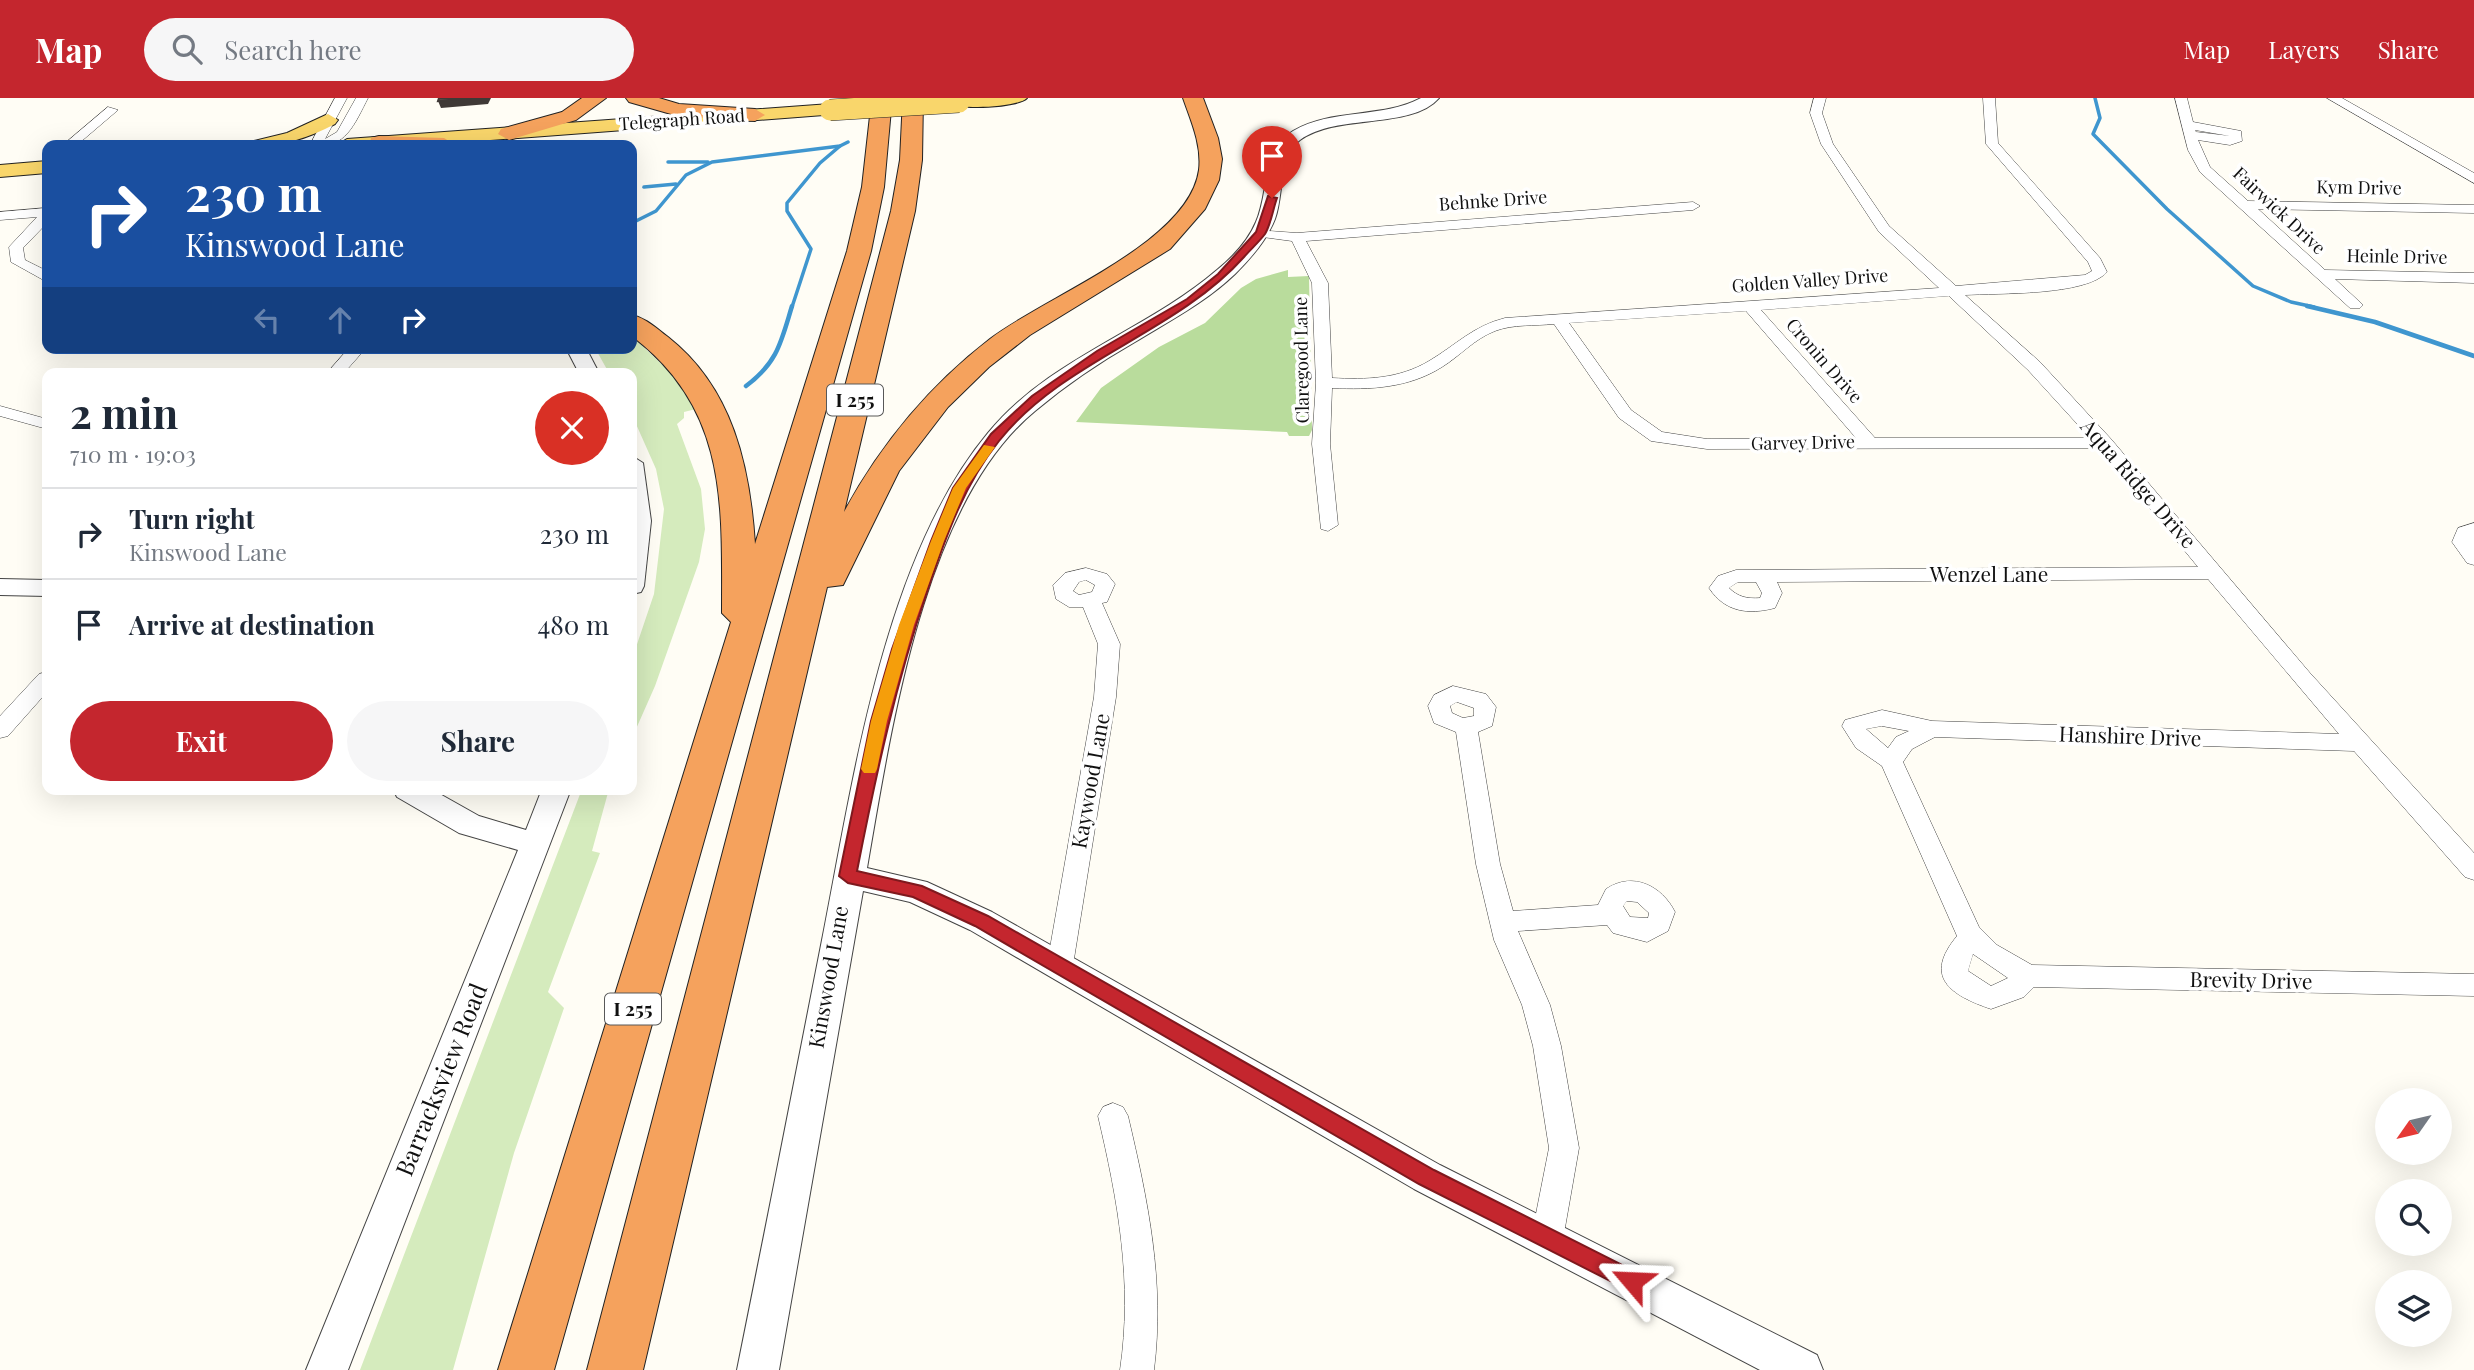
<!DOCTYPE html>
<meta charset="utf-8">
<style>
:root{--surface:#fff;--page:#f6f6f7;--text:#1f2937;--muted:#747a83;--line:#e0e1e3;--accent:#c4262e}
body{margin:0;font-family:"Playfair Display",serif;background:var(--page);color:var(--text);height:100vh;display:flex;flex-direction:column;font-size:26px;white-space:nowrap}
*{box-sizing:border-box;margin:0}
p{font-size:23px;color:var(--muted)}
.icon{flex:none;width:38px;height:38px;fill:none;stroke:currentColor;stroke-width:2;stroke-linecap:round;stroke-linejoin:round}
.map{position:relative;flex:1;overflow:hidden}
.sheet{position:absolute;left:42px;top:270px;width:595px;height:427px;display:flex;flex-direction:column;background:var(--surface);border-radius:14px;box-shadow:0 7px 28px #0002}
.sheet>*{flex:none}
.banner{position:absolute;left:42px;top:42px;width:595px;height:214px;border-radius:14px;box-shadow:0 7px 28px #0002;background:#1a4fa0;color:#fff;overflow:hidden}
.needle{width:46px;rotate:236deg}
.controls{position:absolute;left:2375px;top:990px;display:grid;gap:14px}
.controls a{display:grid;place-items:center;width:77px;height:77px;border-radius:50%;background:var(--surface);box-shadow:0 7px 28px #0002;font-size:35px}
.pin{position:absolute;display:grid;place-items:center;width:60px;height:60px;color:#fff;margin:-72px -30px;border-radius:50% 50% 50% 0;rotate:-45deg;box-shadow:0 0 7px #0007}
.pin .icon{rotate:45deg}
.me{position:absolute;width:77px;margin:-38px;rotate:296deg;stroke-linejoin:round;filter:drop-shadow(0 0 5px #0008)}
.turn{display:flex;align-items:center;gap:24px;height:147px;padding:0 28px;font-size:32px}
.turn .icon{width:91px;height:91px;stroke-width:2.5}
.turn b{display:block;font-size:49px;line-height:60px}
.lanes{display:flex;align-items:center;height:66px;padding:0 28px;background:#0003;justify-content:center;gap:35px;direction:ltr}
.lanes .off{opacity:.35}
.round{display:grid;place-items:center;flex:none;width:74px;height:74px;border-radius:37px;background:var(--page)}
.summary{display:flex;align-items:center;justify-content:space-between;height:119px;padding:0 28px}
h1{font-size:42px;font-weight:700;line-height:52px}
.action{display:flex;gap:14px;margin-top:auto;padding:14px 28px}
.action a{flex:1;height:80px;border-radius:42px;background:var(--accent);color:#fff;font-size:28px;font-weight:700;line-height:80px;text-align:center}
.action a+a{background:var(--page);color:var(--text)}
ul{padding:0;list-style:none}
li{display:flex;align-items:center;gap:21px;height:91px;padding:0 28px;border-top:2px solid var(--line)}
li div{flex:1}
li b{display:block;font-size:26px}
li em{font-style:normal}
header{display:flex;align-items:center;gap:42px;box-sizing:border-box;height:98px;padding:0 35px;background:var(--accent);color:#fff}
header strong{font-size:33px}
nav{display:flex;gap:38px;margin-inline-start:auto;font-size:24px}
.search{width:490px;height:63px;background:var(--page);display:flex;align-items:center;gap:18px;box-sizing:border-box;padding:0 24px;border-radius:38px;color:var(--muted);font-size:26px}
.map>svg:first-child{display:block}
.green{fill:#d5ebbd}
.forest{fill:#b9dc9c}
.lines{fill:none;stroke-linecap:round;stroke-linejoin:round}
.stream-far1{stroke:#3f96cf;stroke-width:3.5}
.stream{stroke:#3f96cf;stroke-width:4.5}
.minor-casing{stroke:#444;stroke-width:1}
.tertiary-casing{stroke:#444;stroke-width:2}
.primary-casing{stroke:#222;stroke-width:2}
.motorway-casing{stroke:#222;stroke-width:2}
.minor{fill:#fff;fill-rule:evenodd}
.tertiary{fill:#fff;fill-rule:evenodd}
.primary{fill:#f9d66b;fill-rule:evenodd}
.motorway{fill:#f5a25d;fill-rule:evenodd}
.primary-bridge-casing{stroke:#222;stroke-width:22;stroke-linecap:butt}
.primary-bridge{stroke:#f9d66b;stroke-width:21}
.shaded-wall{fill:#3f3936}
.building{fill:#5a524d;stroke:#3f3936;stroke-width:2}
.route{fill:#c4262e;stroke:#7f191e;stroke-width:2}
.slow{fill:#f59e0b}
.labels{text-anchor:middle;stroke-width:7;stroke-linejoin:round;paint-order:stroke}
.far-street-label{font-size:18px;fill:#111;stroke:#fff}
.shield{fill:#fff;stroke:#585858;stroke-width:2}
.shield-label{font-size:19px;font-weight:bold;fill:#111}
.street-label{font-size:21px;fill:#111;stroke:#fff}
.near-street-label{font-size:24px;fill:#111;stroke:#fff}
</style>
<header>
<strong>Map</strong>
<div class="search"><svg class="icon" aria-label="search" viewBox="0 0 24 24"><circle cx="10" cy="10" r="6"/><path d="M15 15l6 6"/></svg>Search here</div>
<nav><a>Map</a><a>Layers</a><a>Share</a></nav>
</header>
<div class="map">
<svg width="2474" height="1272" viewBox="0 0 2474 1272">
<rect width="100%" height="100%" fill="#fffdf5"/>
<g class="green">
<path d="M632 238 674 278 696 311 684 314V320L677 326 701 391 705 431 699 464 655 588 632 640V561L654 496 664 411 656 371 632 317V275H609L595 250H632Z"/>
<path d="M582 691H609L592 753 600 755 548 894 564 910 514 1055 453 1272H360Z"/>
</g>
<path class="forest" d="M1288 172V179L1309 178 1312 332 1309 338H1289L1287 334 1076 324 1101 290 1159 249 1205 225 1241 190 1256 181Z"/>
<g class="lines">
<g class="stream-far1">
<path d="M2095 0 2100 20 2093 36 2167 111 2253 188 2291 204 2314 209"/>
<path d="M668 64H708"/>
<path d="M644 89 676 86"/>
<path d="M632 125 656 113 686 77 712 64 840 48 848 44"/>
<path d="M792 209 811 151 787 113V105L820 65 840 48"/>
</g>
<g class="stream">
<path d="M2307 208 2375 224 2474 258"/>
<path d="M746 288C778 264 781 244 792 208"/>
</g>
<g class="minor-casing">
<g id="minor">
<path d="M335 0H347L325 41 337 34 356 0H368C355 25 345 53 313 46L312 43Z"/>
<path d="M1814 0H1826L1822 15 1833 46 1889 128 1956 188 2085 177 2092 173 2088 164 1986 46 1983 0H1995L1998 45 2100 160 2107 174C2086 198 1998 195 1965 197L2040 264 2111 341 2310 575 2474 755V782L2465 779 2354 653 1935 639 1912 651 1903 664 1979 829 1997 847 2032 867 2474 876V898L2034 889 2024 899 1991 911C1950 897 1923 879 1957 838L1882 668 1856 650 1842 628 1845 622 1882 612 1932 623 2339 636 2208 481 1777 484 1782 495 1775 510C1748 517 1725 514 1709 490L1718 478 1736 472 2198 469 2100 350 1707 351 1651 343 1619 320 1554 226C1535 228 1513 226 1495 233 1474 241 1460 258 1442 269 1409 290 1370 292 1332 290L1330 346 1338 427 1328 433 1321 431 1312 346 1316 285 1312 185 1292 143 1255 138V132L1297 135 1693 104 1700 108 1693 112 1306 143 1328 185 1332 280C1366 282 1399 281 1429 263 1456 247 1473 228 1505 220L1939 190 1879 134 1821 46 1810 15ZM1949 198 2028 272 2090 340H1875L1761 212ZM1746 213 1856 340 1707 341 1662 334 1631 312 1569 225ZM1738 484H1756L1762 495 1760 500C1747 501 1738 499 1729 490ZM1882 628 1909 633 1896 639 1888 650 1866 631ZM1973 856 2008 880 1991 888 1968 873Z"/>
<path d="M2175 0H2187L2193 24 2241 33 2242 43 2230 47 2198 42 2210 69 2248 103 2474 107V115L2258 111 2325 172 2474 175V185L2335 181 2363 207 2360 210H2350L2200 74 2188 52ZM2195 32 2230 38 2196 34Z"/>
<path d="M2327 0H2342L2474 75V85Z"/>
<path d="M108 9 118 12 77 47H63Z"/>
<path d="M47 110V125L23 150 25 162 47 173V184L11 164 9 149 37 119 0 122V114Z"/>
<path d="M349 250H366L344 275H327Z"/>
<path d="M0 308 47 321V331L0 318Z"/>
<path d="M2474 425V467L2467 465 2452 444 2458 430Z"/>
<path d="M1086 470 1107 476 1115 486 1107 504 1102 505 1120 546 1116 599 1073 867 1069 875 1060 878 1051 875 1047 867 1094 599 1098 546 1083 509H1069L1056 501 1053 487 1065 475ZM1086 482 1095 487 1092 494 1079 497 1073 493 1079 484Z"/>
<path d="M47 574V594L8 638 0 640V618L39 576Z"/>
<path d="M1453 588 1486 596 1496 609 1492 628 1478 634 1500 766 1513 813 1598 807 1606 791C1633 773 1662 788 1675 814L1668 833 1647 844 1613 835 1607 827 1518 833 1550 907 1561 948 1579 1050 1563 1141 1558 1152 1547 1156 1536 1152 1531 1141 1549 1050 1533 948 1522 907 1494 842 1476 766 1456 634 1434 625 1428 608 1434 597ZM1457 604 1474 610V618L1463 620 1452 615 1450 608ZM1627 803 1637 804 1649 815 1648 820 1630 819 1623 808Z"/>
<path d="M1113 1005 1123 1009 1128 1018C1148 1103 1165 1184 1154 1272H1120C1133 1185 1118 1103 1098 1018L1103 1009Z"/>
</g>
</g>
<g class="tertiary-casing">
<g id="tertiary">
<path d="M1421 0H1439C1411 32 1337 15 1300 42 1278 58 1284 97 1275 121 1267 142 1251 160 1235 176 1206 204 1169 223 1135 244 1100 264 1066 287 1035 313 923 405 891 633 867 770L927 784 992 814 1440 1067 1817 1257 1823 1272H1760L1414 1091 970 832 910 804 863 793 779 1272H737C766 1129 794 985 822 842 853 685 883 461 988 335 1048 261 1146 233 1217 172 1233 159 1248 143 1256 124 1269 95 1262 51 1293 33 1332 10 1382 21 1421 0Z"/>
<path d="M566 250H586L599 275H579Z"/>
<path d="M632 358 643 365 651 423 644 488 641 494 632 496Z"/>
<path d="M0 481 47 482V498L0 497Z"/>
<path d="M393 691H431L479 718 526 732 542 691H571L348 1272H306L518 752 459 735 397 699Z"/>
</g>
</g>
<g class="primary-casing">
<g id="primary">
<path d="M953 0H1027C1019 9 958 13 950 4Z"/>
<path d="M830 6 837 8 839 12 837 16 425 47H337L347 41Z"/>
<path d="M328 16 338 22 335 26C306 41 284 48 251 47L254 43 287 35Z"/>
<path d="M47 63V75L0 79V67Z"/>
</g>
</g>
<g class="motorway-casing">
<g id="motorway">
<path d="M582 0H606L576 22 509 42 498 36 501 31 562 14Z"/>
<path d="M626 0H659L679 6 755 11 765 17 755 23 678 18 629 4Z"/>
<path d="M872 0H892L884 89 871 153 554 1272H498L731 524 722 515C722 404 728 312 632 238V217C646 220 657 231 668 239 733 290 750 369 755 446L847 153 862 89Z"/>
<path d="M903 0H923L922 62 915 113 844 414C881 346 929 288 990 241 1046 198 1189 145 1199 72 1202 47 1191 23 1183 0H1203L1218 40 1222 61 1219 82 1205 111 1170 151 1030 237 989 269 948 309 899 373 843 487 827 489 643 1272H587L891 113 900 62Z"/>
<path d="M379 38 444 40 455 47H370L371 40Z"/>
</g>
</g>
<use href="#minor" class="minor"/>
<use href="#tertiary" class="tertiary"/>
<use href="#primary" class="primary"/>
<use href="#motorway" class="motorway"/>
<g class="primary-bridge-casing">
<path id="primary-bridge" d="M830 12 959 4"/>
</g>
<use href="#primary-bridge" class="primary-bridge"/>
</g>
<path class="shaded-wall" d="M471 0H491L488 6 441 10 438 3Z"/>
<path class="building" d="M439 0H471L438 3Z"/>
<path class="route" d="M1268 98 1277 100C1273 111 1271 126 1265 136 1259 144 1250 152 1244 159 1175 236 1063 262 999 343 964 387 946 438 928 491 896 584 876 676 857 773L922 788 988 818 1434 1072 1640 1176 1643 1183 1640 1191 1632 1194 1419 1086 975 828 913 799 848 785 839 778 871 623 892 551 931 443 953 390 991 336 1032 298 1097 253 1187 201 1218 176 1256 134Z"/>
<path class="slow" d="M984 347 995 349 966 390 944 443 914 527 887 623 877 671 875 675H864L861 671 871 623 899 527 931 443 953 390Z"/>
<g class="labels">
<g class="far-street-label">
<text transform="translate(682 22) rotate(-4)" y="6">Telegraph Road</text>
<text transform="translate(2359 90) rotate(1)" y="6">Kym Drive</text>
<text transform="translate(1493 103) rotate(-4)" y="6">Behnke Drive</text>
<text transform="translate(2279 113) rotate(43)" y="6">Fairwick Drive</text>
<text transform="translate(2397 159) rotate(1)" y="6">Heinle Drive</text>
<text transform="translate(1810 183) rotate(-4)" y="6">Golden Valley Drive</text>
<text transform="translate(1302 262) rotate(-91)" y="6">Claregood Lane</text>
<text transform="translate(1824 263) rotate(49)" y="6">Cronin Drive</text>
<text transform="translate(1803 345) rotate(-1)" y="6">Garvey Drive</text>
</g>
<g class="shield">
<rect x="827" y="286.5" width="56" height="31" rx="5"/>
<rect x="605" y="895.5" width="56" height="31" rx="5"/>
</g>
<g class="shield-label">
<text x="855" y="309">I 255</text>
<text x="633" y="918">I 255</text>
</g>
<g class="street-label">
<text transform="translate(2138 386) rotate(49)" y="7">Aqua Ridge Drive</text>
<text x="1989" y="484">Wenzel Lane</text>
<text transform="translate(2130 639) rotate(2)" y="7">Hanshire Drive</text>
<text transform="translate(1091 683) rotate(-80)" y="7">Kaywood Lane</text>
<text transform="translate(829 879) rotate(-80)" y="7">Kinswood Lane</text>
<text transform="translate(2251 883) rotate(1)" y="7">Brevity Drive</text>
</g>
<g class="near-street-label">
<text transform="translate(442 982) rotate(-68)" y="8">Barracksview Road</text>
</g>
</g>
</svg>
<div class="controls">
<a><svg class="needle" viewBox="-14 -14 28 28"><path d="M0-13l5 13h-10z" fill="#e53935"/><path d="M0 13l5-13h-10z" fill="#747a83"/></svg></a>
<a><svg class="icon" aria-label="search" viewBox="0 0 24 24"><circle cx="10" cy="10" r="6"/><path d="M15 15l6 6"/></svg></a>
<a><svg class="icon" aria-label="layers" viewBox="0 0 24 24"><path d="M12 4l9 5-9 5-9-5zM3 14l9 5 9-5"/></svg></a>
</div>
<div class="pin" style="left:1272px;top:100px;background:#d93025"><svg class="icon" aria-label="arrive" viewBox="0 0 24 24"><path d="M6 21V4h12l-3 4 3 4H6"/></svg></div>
<svg class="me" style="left:1632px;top:1183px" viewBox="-20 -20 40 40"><path d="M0-17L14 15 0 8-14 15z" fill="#c4262e" stroke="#fff" stroke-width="4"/></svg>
<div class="banner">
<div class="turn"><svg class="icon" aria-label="right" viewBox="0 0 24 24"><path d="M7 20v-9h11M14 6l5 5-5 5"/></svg><div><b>230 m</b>Kinswood Lane</div></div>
<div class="lanes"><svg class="icon off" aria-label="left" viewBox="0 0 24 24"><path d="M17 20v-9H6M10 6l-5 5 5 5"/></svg><svg class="icon off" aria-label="ahead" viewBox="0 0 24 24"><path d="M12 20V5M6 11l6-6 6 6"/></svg><svg class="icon" aria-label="right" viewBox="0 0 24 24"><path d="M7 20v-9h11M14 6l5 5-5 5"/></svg></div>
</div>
<section class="sheet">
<div class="summary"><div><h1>2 min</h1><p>710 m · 19:03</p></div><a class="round" style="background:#d93025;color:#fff"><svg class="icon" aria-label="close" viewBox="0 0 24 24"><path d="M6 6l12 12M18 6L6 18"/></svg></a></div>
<ul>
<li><svg class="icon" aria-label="right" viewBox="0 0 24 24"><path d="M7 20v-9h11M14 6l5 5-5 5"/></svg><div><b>Turn right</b><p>Kinswood Lane</p></div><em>230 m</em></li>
<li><svg class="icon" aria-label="arrive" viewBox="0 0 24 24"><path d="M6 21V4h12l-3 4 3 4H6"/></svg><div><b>Arrive at destination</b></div><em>480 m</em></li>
</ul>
<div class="action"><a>Exit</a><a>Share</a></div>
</section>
</div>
